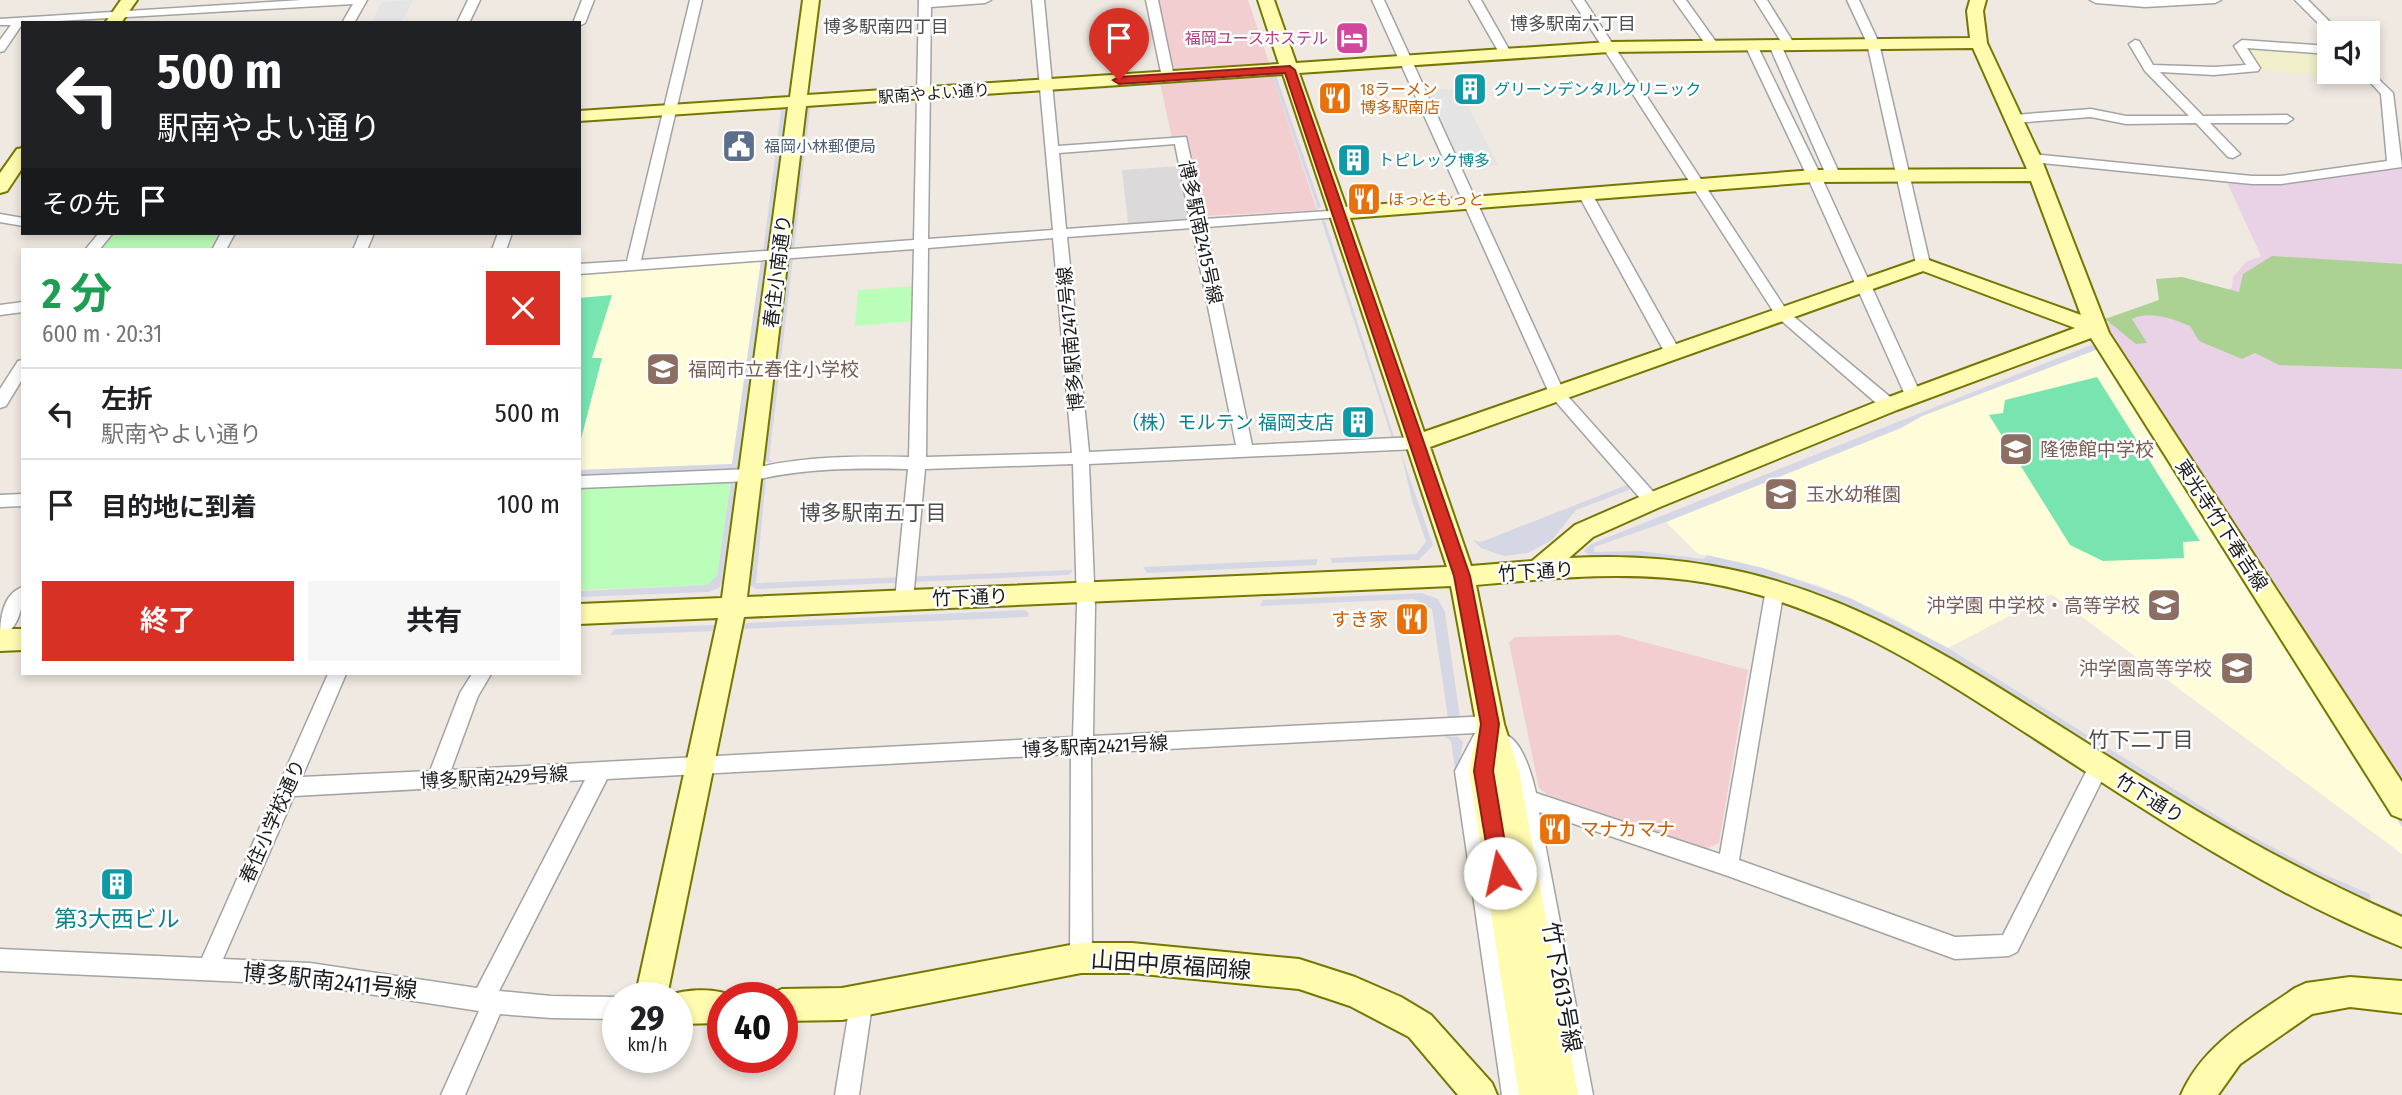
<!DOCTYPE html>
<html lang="ja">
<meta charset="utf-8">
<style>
:root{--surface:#fff;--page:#f6f6f6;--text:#202124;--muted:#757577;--line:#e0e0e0;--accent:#d93025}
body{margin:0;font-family:"Fira Sans Condensed","Noto Sans JP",sans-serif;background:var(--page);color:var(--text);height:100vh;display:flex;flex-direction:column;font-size:26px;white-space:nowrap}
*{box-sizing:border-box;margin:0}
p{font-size:23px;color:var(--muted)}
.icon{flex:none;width:38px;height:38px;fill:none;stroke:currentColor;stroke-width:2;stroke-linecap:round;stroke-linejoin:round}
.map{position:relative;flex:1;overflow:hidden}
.panel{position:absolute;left:21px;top:248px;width:560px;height:427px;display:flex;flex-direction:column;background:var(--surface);border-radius:0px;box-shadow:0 4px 10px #0003}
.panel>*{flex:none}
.banner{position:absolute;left:21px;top:21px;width:560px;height:214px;border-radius:0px;box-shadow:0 4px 10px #0003;background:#202124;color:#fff;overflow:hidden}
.buttons{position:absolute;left:2317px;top:21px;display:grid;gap:14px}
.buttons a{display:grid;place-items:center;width:63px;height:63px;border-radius:0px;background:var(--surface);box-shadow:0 4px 10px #0003;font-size:35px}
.speed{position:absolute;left:602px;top:982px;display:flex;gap:14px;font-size:35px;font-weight:700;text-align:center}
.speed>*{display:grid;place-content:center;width:91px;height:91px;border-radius:50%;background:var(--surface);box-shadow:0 4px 10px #0003;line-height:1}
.speed small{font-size:18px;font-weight:400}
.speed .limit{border:10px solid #d22;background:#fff;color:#111}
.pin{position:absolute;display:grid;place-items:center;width:60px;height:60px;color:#fff;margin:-72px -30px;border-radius:50% 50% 50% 0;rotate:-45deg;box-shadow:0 0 7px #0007}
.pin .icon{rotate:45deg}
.me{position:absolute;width:77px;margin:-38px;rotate:350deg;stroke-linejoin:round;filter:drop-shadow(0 0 5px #0008)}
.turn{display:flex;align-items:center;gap:24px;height:147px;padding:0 21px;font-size:32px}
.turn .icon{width:91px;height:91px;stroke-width:2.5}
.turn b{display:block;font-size:49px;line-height:60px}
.then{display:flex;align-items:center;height:66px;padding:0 21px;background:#0003;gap:14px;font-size:26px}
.round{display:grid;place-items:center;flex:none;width:74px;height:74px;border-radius:0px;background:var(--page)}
.summary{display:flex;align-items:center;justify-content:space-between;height:119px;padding:0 21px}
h1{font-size:42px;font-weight:700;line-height:52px;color:#1e9e55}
.action{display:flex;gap:14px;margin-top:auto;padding:14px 21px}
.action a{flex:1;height:80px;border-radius:0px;background:var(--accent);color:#fff;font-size:28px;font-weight:700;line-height:80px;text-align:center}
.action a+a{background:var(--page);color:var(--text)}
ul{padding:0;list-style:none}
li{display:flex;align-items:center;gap:21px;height:91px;padding:0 21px;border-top:2px solid var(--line)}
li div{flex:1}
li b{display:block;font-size:26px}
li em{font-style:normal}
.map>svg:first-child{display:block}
.residential{fill:#dbd9d9}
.commercial{fill:#f2ced0}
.industrial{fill:#e9d2e6}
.education{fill:#fffcda}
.farmland{fill:#f0efca}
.forest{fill:#abd292}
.park{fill:#bafeb9}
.pitch{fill:#78e5b1}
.parking{fill:#e4e4e4}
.plaza{fill:#d5d7e5}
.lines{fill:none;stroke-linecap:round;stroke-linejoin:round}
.street-casing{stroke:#a3a3a3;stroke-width:3}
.secondary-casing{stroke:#757700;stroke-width:4}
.street{fill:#fff;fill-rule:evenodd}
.secondary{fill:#fffbaf;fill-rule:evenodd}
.route{fill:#d93025;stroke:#8d1f18;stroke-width:2}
.labels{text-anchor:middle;stroke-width:5;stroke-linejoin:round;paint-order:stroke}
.far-hotel-label{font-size:16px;fill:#b23c85;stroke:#fff;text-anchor:end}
.far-food-label{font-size:16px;fill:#c56008;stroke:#fff;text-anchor:start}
.far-culture-label{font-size:16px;fill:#0d838f;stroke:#fff;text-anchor:start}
.far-street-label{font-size:16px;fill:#1c1c1c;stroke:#fff}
.far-service-label{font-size:16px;fill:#4e5e75;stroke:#fff;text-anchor:start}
.far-neighbourhood-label{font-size:18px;fill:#4f4f4f;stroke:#fff}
.street-label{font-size:19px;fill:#1c1c1c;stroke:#fff}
.education-label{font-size:19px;fill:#785e54;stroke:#fff;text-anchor:start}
.culture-label{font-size:19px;fill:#0d838f;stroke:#fff;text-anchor:end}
.food-label{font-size:19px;fill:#c56008;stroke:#fff;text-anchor:end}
.neighbourhood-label{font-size:21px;fill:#4f4f4f;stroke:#fff}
.near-culture-label{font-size:23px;fill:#0d838f;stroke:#fff}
.near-street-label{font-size:23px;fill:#1c1c1c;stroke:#fff}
</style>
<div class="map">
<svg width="2402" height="1095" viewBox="0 0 2402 1095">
<rect width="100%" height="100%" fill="#efe9e1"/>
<path class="residential" d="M1182 166 1192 219 1128 223 1122 170Z"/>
<g class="commercial">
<path d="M1158 0H1248L1269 62 1265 65 1173 69Z"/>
<path d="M1268 75 1273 77 1317 210 1204 216 1186 136 1172 138 1160 83Z"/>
<path d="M1618 635 1748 670 1719 843 1705 849 1548 795 1539 788 1509 643 1515 637Z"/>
</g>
<path class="industrial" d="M2402 168V793L2103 324 2226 292 2232 287 2233 277 2246 262 2261 256 2227 182H2287Z"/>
<g class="education">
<path d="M761 261 732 464 579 470V275Z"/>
<path d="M2100 348 2402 826V854L2051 594 1948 648 1883 613 1820 586 1739 562 1698 554 1666 522 1901 428 1922 416Z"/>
</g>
<path class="farmland" d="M2251 45 2329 52V72H2341L2345 79 2260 69 2245 48Z"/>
<path class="forest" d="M2272 256 2402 264V369L2279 365 2255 353 2242 359 2199 341 2190 326C2174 319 2148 310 2132 319L2147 343 2136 344 2105 319 2159 300 2156 279 2182 277 2239 292 2243 274Z"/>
<g class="park">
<path d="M112 233H218L209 250H98Z"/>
<path d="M917 286 916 321 855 326 858 290Z"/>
<path d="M731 482 717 577 707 585 579 590V488Z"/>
</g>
<g class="pitch">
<path d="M612 295 592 358H602L579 447V298Z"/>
<path d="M2097 377 2200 541 2183 542 2184 558 2103 561 2070 545 1989 415 2003 413 2005 400Z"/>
</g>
<g class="parking">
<path d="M413 0 401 23H371L382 2Z"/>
<path d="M1459 88 1498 165 1459 168 1423 91Z"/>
</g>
<g class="plaza">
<path d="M1273 73 1276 75 1321 207 1318 209 1273 77 1053 92 1055 88Z"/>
<path d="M918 98 919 102 914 100 815 106 810 109 794 249 789 248 805 109 812 105Z"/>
<path d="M779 107 788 112 769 251 763 252 781 111 777 109 579 122V120Z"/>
<path d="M1321 219 1325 221 1394 437 1392 438Z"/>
<path d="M910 249 793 258 769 459 774 463 765 461 787 260 788 258Z"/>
<path d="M768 260 740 467 732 471 579 477V470L732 464 761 261 579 273Z"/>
<path d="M2091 345 2102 347 2305 665 2308 675 2402 818V827L2101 348 1922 416 1901 428 1666 522 1594 547V552L1640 551 1704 559 1707 555 1763 568 1850 598 1948 648 2238 829 2321 873 2370 894 2371 901 2402 913V918L2318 883 2234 837 1941 655 1847 606 1775 580 1738 571 1650 557H1592L1584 551 1591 544Z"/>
<path d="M1401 453 1433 545 1419 560 1332 563 1331 558 1416 554 1426 542 1412 500Z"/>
<path d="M773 473 766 478 756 583 1072 570V572L1068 575 757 589 748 584 759 484 761 478Z"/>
<path d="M731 482 738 484 725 576 719 588 708 592 579 597V591L707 585 717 576Z"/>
<path d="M1629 484V490L1576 510 1552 540 1528 553 1504 556 1481 548 1473 540 1481 542Z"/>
<path d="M1318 559 1316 565 1147 573 1143 567Z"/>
<path d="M1422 593 1438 599 1445 612 1460 718 1441 721 1448 718 1432 609 1414 599 1260 606 1263 600Z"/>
<path d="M1024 610 1029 613 1028 617 739 629 747 623Z"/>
<path d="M713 625 716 626 717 631 610 635 615 629Z"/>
<path d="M1444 736 1458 737 1463 742 1459 765 1506 1095H1497L1501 1091 1491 1000H1487L1451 741Z"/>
</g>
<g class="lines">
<g class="street-casing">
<g id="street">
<path d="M302 0H367L354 23H342L353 4 23 23 4 51 0 52V40L11 25H0V19Z"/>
<path d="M468 0H480L469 23H457Z"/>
<path d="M582 0H594L585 23 579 26V23H573Z"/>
<path d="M690 0H702L641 260 914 240 919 0H991L985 3 931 7 928 239 1053 230 1032 0H1044L1058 146 1186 137 1204 219 1345 210 1347 213 1340 217 1206 227 1252 445 1416 437 1424 443 1416 449 1089 464 1095 606 1093 736 1490 716 1497 718 1500 724 1497 730 1487 732 1492 739 1475 771 1526 1095H1502L1455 771 1475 733 1091 753 1092 958 1089 966 1081 969 1073 966 1070 958 1071 754 607 779 499 991 551 996 618 997V1019L551 1018 500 1014 465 1095H441L479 1011 310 985 0 971V949L202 958 328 674H346L302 777 430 771 460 693 472 674H491L478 696 451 770 1073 737 1077 606 1073 464 925 469 913 600 910 605H898L895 600 908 469C855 468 803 468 751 481L579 488V476L751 469C803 456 856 456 909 457L914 249 579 274V264L627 261ZM1175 144 1190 220 1066 229 1059 153ZM1192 228 1236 445 1089 452 1067 237ZM1053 238 1072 453 926 457 928 248ZM585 780 477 988 310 963 223 959 294 796Z"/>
<path d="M1146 0H1158L1174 77 1172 80 1162 77Z"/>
<path d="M1372 0H1384L1564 392 1658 497 1660 501 1658 505H1646L1550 395Z"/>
<path d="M1469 0H1481L1511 53 1509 56H1501Z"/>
<path d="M1572 0H1584L1787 311 1895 401 1897 405 1895 409H1883L1777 317Z"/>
<path d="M1674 0H1686L1719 46 1717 49H1709Z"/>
<path d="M1755 0H1767L1795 45 1793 48H1785Z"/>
<path d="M1847 0H1859L1879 43 1930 264 1928 267H1918L1916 264 1867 43Z"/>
<path d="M2090 0H2221L2215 3 2145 7 2096 3Z"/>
<path d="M2295 0H2308L2341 33 2329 34Z"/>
<path d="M2135 40 2139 41 2153 65 2214 67 2246 65 2234 46 2242 40 2329 46V54L2247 48 2260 68 2258 71 2214 75 2160 72 2203 116 2287 115 2293 119 2287 123H2210L2240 154 2233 158 2228 157 2196 123 2126 124 2091 117 2014 123 2008 119 2014 115 2091 109 2126 116H2189L2145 71 2129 44Z"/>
<path d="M1747 42 1757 45 1821 176 1922 397 1920 401H1908L1906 397 1807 176 1745 45Z"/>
<path d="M1771 42 1781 45 1841 177 1839 180H1829L1827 177 1769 45Z"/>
<path d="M2368 69 2393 93 2402 167 2281 184H2252L2032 162 2025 158 2032 154 2252 176H2281L2387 161 2381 94 2361 72H2368Z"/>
<path d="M1585 190 1592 194 1681 353 1678 357H1668L1665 353 1578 194Z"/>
<path d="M0 214 23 218V226L0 222Z"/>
<path d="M99 233H113L99 250H85Z"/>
<path d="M221 233H235L226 250H212Z"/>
<path d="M360 233H374L367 250H353Z"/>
<path d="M498 233H512L506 250H492Z"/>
<path d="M23 302V312L0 315V305Z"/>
<path d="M23 360V378L6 406 0 408V389L18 361Z"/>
<path d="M23 494V506L0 507V495Z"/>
<path d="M1775 582 1781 584 1784 589 1739 860 1955 937 2003 935 2092 760 2099 757 2106 760 2109 766 2017 952 2009 956 1955 959 1728 876 1539 812 1593 1095H1569L1511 771 1492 741 1495 735C1519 726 1532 775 1536 793L1720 854 1766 589 1769 584Z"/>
<path d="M23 587C23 604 20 630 0 636 0 619 3 593 23 587Z"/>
<path d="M862 987 870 990 873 998 859 1095H835L851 998 854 990Z"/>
</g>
</g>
<g class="secondary-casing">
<g id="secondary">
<path d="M121 0H137L121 23H105Z"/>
<path d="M803 0H819L807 95 1279 64 1258 0H1274L1296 63 1609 42 1970 38 1967 11 1970 0H1986L1983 11 1987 43 2041 158 2109 333 2402 782V819L2392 815 2091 338 1897 410 1660 507 1593 537 1569 558C1795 546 1928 643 2109 757 2204 817 2299 872 2402 917V947C2279 898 2167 825 2057 753 1947 682 1839 606 1708 583 1631 570 1553 578 1476 585L1504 724 1519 771 1578 1095H1519L1469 771 1477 727 1451 586 744 617 667 996C685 989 719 987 735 998H723V1023L677 1024V998H635L718 618 579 624V604L722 598 788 107 579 121V111L790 97ZM1973 48 2027 169 1814 170 1346 207 1299 73 1609 52ZM1283 74 1447 567 747 597 806 106ZM2031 181 2081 315 1923 258 1424 432 1350 218 1814 182ZM1923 271 2075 328 1881 400 1644 495 1575 525 1532 561 1471 566 1430 447Z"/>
<path d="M23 148V167L7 191 0 193V173L17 149Z"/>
<path d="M0 629H23V650L0 651Z"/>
<path d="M1081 943H1132L1299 959 1355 977 1401 997 1431 1015 1492 1083 1497 1095H1458L1409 1037 1350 1006 1299 989 1132 973H1081L842 1020 782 1021V998H769L771 994 782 989 842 988Z"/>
<path d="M2350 977 2402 981V1013L2350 1007 2312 1014 2240 1064 2218 1095H2181C2203 1044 2252 1018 2295 988L2306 983Z"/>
</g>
</g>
<use href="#street" class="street"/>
<use href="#secondary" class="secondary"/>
</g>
<path class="route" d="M1290 66 1295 70 1470 576 1499 724 1493 771 1510 873 1507 880 1500 882 1494 880 1491 873 1474 771 1481 724 1454 576 1285 73 1119 84 1113 80 1119 77Z"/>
<defs>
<g id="hotel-square" transform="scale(1.75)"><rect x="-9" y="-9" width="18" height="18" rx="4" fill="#d1479c" stroke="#fff"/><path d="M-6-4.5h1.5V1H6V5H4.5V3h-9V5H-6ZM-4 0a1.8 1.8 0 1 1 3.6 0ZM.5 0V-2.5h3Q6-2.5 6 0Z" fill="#fff"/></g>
<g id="building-square" transform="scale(1.75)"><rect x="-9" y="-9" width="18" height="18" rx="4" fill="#0f9aa8" stroke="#fff"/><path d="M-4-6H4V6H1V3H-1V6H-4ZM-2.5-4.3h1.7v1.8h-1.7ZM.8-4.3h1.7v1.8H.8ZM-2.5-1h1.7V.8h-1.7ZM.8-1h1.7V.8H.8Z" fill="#fff"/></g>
<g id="restaurant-square" transform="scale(1.75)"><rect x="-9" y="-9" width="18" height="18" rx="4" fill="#e8710a" stroke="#fff"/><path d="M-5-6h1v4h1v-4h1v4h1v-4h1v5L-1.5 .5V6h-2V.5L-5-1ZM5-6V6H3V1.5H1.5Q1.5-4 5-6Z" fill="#fff"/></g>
<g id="civic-square" transform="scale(1.75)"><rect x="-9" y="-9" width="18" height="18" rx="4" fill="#5c6f8a" stroke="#fff"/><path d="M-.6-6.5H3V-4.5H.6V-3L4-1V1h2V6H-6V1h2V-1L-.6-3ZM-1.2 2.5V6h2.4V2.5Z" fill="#fff"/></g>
<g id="school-square" transform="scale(1.75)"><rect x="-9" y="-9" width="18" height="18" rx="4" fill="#8d6e63" stroke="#fff"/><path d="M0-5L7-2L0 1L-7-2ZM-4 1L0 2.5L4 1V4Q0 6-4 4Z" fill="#fff"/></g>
</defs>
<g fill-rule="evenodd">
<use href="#hotel-square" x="1352" y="38"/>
<use href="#building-square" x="1470" y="89"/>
<use href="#restaurant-square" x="1335" y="98"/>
<use href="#civic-square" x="739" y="146"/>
<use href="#building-square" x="1354" y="160"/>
<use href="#restaurant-square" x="1364" y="199"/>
<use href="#school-square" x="663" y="369"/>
<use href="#building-square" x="1358" y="422"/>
<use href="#school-square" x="2016" y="449"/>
<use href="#school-square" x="1781" y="494"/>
<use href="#school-square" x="2164" y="605"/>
<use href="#restaurant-square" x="1412" y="619"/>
<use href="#school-square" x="2237" y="668"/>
<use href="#restaurant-square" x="1555" y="829"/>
<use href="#building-square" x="117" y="884"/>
</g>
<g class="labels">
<g class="far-hotel-label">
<text x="1328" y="44">福岡ユースホステル</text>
</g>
<g class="far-food-label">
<text x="1360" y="95">18ラーメン<tspan x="1360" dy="18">博多駅南店</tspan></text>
<text x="1388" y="205">ほっともっと</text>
</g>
<g class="far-culture-label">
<text x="1494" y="95">グリーンデンタルクリニック</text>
<text x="1378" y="166">トピレック博多</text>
</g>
<g class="far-street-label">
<text transform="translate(934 93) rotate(-4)" y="6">駅南やよい通り</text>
</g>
<g class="far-service-label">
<text x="764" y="152">福岡小林郵便局</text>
</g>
<g class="far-neighbourhood-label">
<text x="1573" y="30">博多駅南六丁目</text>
<text x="886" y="33">博多駅南四丁目</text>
</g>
<g class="street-label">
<text transform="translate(1201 232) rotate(78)" y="7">博多駅南2415号線</text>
<text transform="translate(777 271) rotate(-83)" y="7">春住小南通り</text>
<text transform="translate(1070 339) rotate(-95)" y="7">博多駅南2417号線</text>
<text transform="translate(2222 525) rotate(57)" y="7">東光寺竹下春吉線</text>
<text transform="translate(1536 571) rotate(-4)" y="7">竹下通り</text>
<text transform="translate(970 597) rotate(-2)" y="7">竹下通り</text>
<text transform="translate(1095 746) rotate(-3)" y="7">博多駅南2421号線</text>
<text transform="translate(494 777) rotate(-3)" y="7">博多駅南2429号線</text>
<text transform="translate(2150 798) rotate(32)" y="7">竹下通り</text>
<text transform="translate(272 821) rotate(-66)" y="7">春住小学校通り</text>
</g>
<g class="education-label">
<text x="688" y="376">福岡市立春住小学校</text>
<text x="2040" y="456">隆徳館中学校</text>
<text x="1806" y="501">玉水幼稚園</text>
<text x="2140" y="612" text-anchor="end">沖学園 中学校・高等学校</text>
<text x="2212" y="675" text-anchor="end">沖学園高等学校</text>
</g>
<g class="culture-label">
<text x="1334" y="429">（株）モルテン 福岡支店</text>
</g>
<g class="food-label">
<text x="1388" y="626">すき家</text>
<text x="1580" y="836" text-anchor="start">マナカマナ</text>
</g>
<g class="neighbourhood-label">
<text x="873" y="520">博多駅南五丁目</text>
<text x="2141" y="747">竹下二丁目</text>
</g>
<g class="near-culture-label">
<text x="117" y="927">第3大西ビル</text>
</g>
<g class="near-street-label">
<text transform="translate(1171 965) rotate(4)" y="8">山田中原福岡線</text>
<text transform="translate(330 981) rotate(6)" y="8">博多駅南2411号線</text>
<text transform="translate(1562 987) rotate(80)" y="8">竹下2613号線</text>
</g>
</g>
</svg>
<div class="buttons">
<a><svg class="icon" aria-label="sound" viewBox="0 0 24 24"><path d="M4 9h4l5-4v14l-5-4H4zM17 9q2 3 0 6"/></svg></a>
</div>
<div class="speed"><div>29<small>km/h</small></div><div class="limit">40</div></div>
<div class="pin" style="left:1119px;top:80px;background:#d93025"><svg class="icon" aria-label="arrive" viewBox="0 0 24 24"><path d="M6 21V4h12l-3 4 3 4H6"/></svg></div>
<svg class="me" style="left:1500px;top:873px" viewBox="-20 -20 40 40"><circle r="19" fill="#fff"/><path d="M0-13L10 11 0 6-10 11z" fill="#d93025"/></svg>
<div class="banner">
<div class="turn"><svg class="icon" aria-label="left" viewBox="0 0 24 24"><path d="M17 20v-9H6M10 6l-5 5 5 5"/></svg><div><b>500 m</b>駅南やよい通り</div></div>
<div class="then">その先<svg class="icon" aria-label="arrive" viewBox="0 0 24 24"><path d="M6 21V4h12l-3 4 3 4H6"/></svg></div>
</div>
<section class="panel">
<div class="summary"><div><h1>2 分</h1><p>600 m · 20:31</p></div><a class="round" style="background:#d93025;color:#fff"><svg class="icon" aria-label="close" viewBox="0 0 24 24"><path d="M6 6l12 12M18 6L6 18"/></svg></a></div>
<ul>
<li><svg class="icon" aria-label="left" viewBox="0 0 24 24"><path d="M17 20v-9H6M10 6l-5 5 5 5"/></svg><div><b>左折</b><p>駅南やよい通り</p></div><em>500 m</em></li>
<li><svg class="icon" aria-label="arrive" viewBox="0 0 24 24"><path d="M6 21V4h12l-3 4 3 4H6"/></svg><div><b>目的地に到着</b></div><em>100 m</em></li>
</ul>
<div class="action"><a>終了</a><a>共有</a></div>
</section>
</div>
